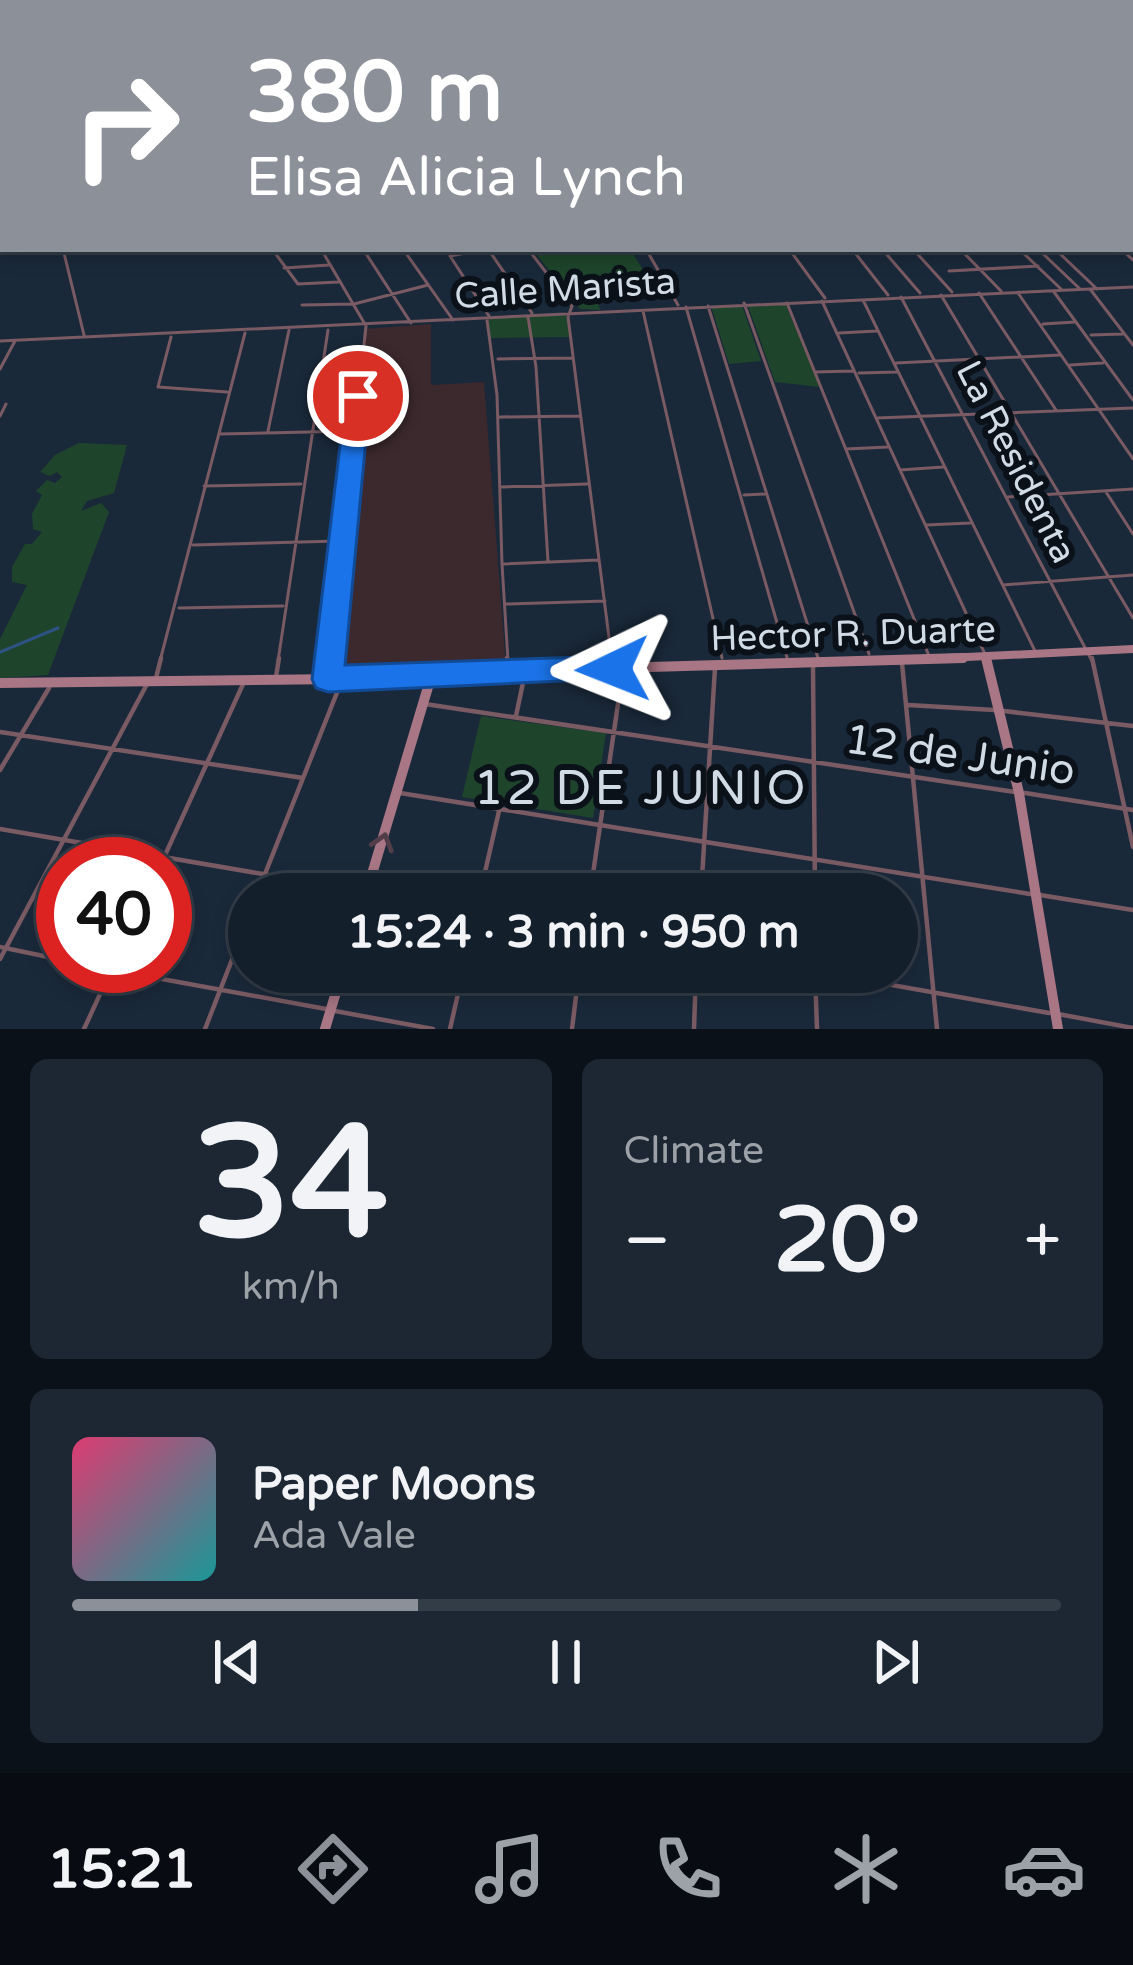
<!DOCTYPE html>
<meta charset="utf-8">
<style>
:root{--surface:#141f2c;--page:#1d2734;--text:#f1f3f6;--muted:#9da2a9;--line:#333d48;--accent:#8c9099}
body{margin:0;font-family:"Varela Round",sans-serif;background:var(--page);color:var(--text);height:100vh;display:flex;flex-direction:column;font-size:45px;white-space:nowrap}
*{box-sizing:border-box;margin:0}
p{font-size:39px;color:var(--muted)}
.icon{flex:none;width:66px;height:66px;fill:none;stroke:currentColor;stroke-width:2;stroke-linecap:round;stroke-linejoin:round}
.map{position:relative;height:1029px;overflow:hidden}
.side{display:flex;flex-direction:column;gap:30px;padding:30px;background:#0b1118;flex:1}
.side>*{flex:none}
.guide{position:absolute;left:0px;top:0px;width:1134px;height:252px;box-shadow:0 6px 18px #0003,0 0 0 3px var(--line);background:#8c9099;color:#fff;overflow:hidden}
.speed{position:absolute;left:36px;top:837px;display:flex;gap:24px;font-size:60px;font-weight:700;text-align:center}
.speed>*{display:grid;place-content:center;width:156px;height:156px;border-radius:50%;background:var(--surface);box-shadow:0 6px 18px #0003,0 0 0 3px var(--line);line-height:1}
.speed .limit{border:18px solid #d22;background:#fff;color:#111}
.pin{position:absolute;display:grid;place-items:center;width:102px;height:102px;color:#fff;margin:-51px;border:6px solid #fff;border-radius:50%;box-shadow:0 3px 12px #0007}
.me{position:absolute;width:132px;margin:-66px;rotate:268deg;stroke-linejoin:round;filter:drop-shadow(0 0 9px #0008)}
.turn{display:flex;align-items:center;gap:42px;height:252px;padding:0 48px;font-size:54px}
.turn .icon{width:156px;height:156px;stroke-width:2.5}
.turn b{display:block;font-size:84px;line-height:102px}
.big{font-size:90px;font-weight:700;line-height:1.1}
.side .widget{flex:1;display:flex;flex-direction:column;justify-content:center;gap:18px;min-width:0;padding:0 42px;border-radius:18px;background:var(--page)}
.side .dial{align-items:center;gap:0}
.dial b{font-size:156px;line-height:1}
.song{display:flex;align-items:center;gap:36px}
.cover{width:144px;height:144px;border-radius:18px;background:linear-gradient(135deg,hsl(340 70% 55%),hsl(180 70% 35%))}
.played{height:12px;border-radius:6px;background:linear-gradient(90deg,var(--accent) 35%,var(--line) 35%)}
.keys{display:flex;justify-content:space-around;direction:ltr}
.heat{display:flex;justify-content:space-between;align-items:center;font-size:66px;direction:ltr}
.side .tiles{flex:1;display:grid;gap:30px;grid-template-columns:1fr 1fr}
.widget:last-child{grid-column:span 2}
.trip{position:absolute;left:228px;top:873px;width:690px;height:120px;border-radius:60px;background:var(--surface);box-shadow:0 6px 18px #0003,0 0 0 3px var(--line);font-weight:700;line-height:120px;text-align:center}
.dock{display:flex;height:192px;justify-content:space-around;align-items:center;background:#080c12;color:var(--muted)}
.dock .icon{width:84px;height:84px}
.dock .current{color:var(--accent)}
.dock b{font-size:54px;color:var(--text)}
.map>svg:first-child{display:block}
.industrial{fill:#3c292e}
.green{fill:#1e452b}
.lines{fill:none;stroke-linecap:round;stroke-linejoin:round}
.stream{stroke:#2f5285;stroke-width:3}
.street-far1{stroke:#7a5a63;stroke-width:3}
.street{stroke:#7a5a63;stroke-width:4.5}
.secondary-far1{stroke:#a87684;stroke-width:8}
.secondary{stroke:#a87684;stroke-width:10}
.primary{stroke:#cb8c9d;stroke-width:4.5}
.oneway{stroke:#523e49}
.route{fill:#1a73e8;stroke:#114b97;stroke-width:3}
.labels{text-anchor:middle;dominant-baseline:central;stroke-width:12;stroke-linejoin:round;paint-order:stroke}
.street-label{font-size:36px;fill:#d1dbe6;stroke:#0b1119}
.near-street-label{font-size:42px;fill:#d1dbe6;stroke:#0b1119}
.near-neighbourhood-label{font-size:48px;letter-spacing:3px;fill:#d1dbe6;stroke:#0b1119}
</style>
<div class="map">
<svg width="1133" height="1029" viewBox="0 0 1133 1029">
<rect width="100%" height="100%" fill="#1a293a"/>
<path class="industrial" d="M431,324V385L484,382L506,667L330,672L364,329Z"/>
<path class="green" d="M532,249H630L654,287L596,295L600,310L580,309Z
M785,303L820,387L775,382L748,306Z
M742,305L761,361L729,364L711,306Z
M566,315L570,337L490,338L487,318Z
M79,443L127,445L114,493L87,501L81,511L101,503L109,512L48,675L0,678V639L27,585L12,582V567L25,544H32L42,532L33,529L32,514L42,495L36,491L47,480L55,483L62,477L57,472L50,476L40,472L55,455Z
M481,716L606,733L593,818L462,797Z"/>
<g class="lines">
<path class="stream" d="M0,652L58,628"/>
<path class="street-far1" d="M912,0L918,3
M594,1L599,0
M574,3L578,0
M627,3L632,2
M748,3L763,0
M836,3L850,0
M63,249L84,335
M272,249L320,252
M321,249L366,326L330,661
M363,249L411,323
M403,249L453,320
M487,249L450,256L489,316
M488,249L532,313
M528,249L572,306L568,317L612,661
M646,249L678,305
M789,249L825,298
M852,249L888,295
M882,249L920,293
M913,249L952,292
M960,249L1001,291
M1019,249L1061,289
M1038,249L1080,289
M1055,249L1097,289
M1121,249L1133,260
M932,250L974,249
M275,253L298,284L338,282
M284,268L329,265
M949,271L1038,266
M1090,289L1133,345
M1054,292L1133,400
M979,293L1056,410
M1018,293L1133,459
M941,295L1133,618
M901,297L1092,661
M863,300L1036,653
M822,301L984,652
M744,303L869,654
M787,303L929,656
M302,305L354,304L428,285
M708,306L818,658
M686,307L788,661
M643,311L722,658
M528,317L536,367L548,562
M487,320L497,395L502,564
M1043,324L1075,322
M839,333L877,331
M1091,335L1123,334
M171,337L158,387L227,392
M0,341L1133,287
M498,359L572,358
M896,363L1060,355
M1070,365L1103,363
M0,369L15,341
M815,372L854,371
M859,373L897,372
M0,416L6,404
M500,417L580,416
M877,418L1133,408
M268,431L289,330
M219,434L353,431
M846,449L888,447
M900,470L943,467
M204,486L301,484
M501,487L587,484
M1106,492L1133,534
M744,495L765,494
M1008,497L1133,489
M926,525L970,523
M193,545L339,541
M1003,585L1133,575
M506,604L605,601
M179,608L283,606
M160,661L245,333
M278,661L328,330
M508,661L502,564L598,560"/>
<path class="street" d="M507,658L508,669
M1092,658L1133,847
M902,663L937,1029
M813,666L815,894
M328,676L330,658
M276,677L279,658
M156,678L161,658
M425,704L1015,792
M908,705L994,710
M1004,711L1133,726
M516,716L525,673
M0,732L303,778
M0,770L49,688
M400,793L1030,894
M1025,793L1133,810
M0,829L379,894
M161,864L244,682
M257,894L340,685
M480,894L499,811
M590,894L623,670
M701,894L715,668
M1040,895L1133,910
M0,947L63,960
M0,959L146,686
M91,966L326,1009
M815,972L817,1029
M819,972L1049,1013
M335,1011L433,1029
M1058,1014L1133,1028
M84,1029L113,966
M205,1029L249,916
M450,1029L463,972
M572,1029L579,972
M694,1029L696,972"/>
<path class="secondary-far1" d="M884,661L1133,649"/>
<path class="secondary" d="M986,658L1019,793L1058,1029
M0,683L429,678L439,673L963,658
M366,894L431,677
M325,1029L342,972"/>
<path class="primary" d="M928,0L934,3"/>
</g>
<defs><path id="oneway-chevron" d="M-2-3.5L2.5 0L-2 3.5" fill="none" stroke-width="1.6" stroke-linecap="round" stroke-linejoin="round" transform="scale(3)"/></defs>
<use class="oneway" href="#oneway-chevron" transform="translate(383 842) rotate(-73)"/>
<path class="route" d="M358,388L370,396L345,665L613,656L624,659L629,669L624,678L328,692L316,688L312,679L346,396Z"/>
<g class="labels">
<g class="street-label">
<text transform="translate(565 289) rotate(-4)">Calle Marista</text>
<text transform="translate(1016 462) rotate(63)">La Residenta</text>
<text transform="translate(853 634) rotate(-2)">Hector R. Duarte</text>
</g>
<g class="near-street-label">
<text transform="translate(960 755) rotate(8)">12 de Junio</text>
</g>
<g class="near-neighbourhood-label">
<text x="641" y="789">12 DE JUNIO</text>
</g>
</g>
</svg>
<div class="speed"><div class="limit">40</div></div>
<div class="pin" style="left:358px;top:396px;background:#d93025"><svg class="icon" aria-label="arrive" viewBox="0 0 24 24"><path d="M6 21V4h12l-3 4 3 4H6"/></svg></div>
<svg class="me" style="left:613px;top:669px" viewBox="-20 -20 40 40"><path d="M0-17L14 15 0 8-14 15z" fill="#1a73e8" stroke="#fff" stroke-width="4"/></svg>
<div class="trip">15:24 · 3 min · 950 m</div>
<div class="guide">
<div class="turn"><svg class="icon" aria-label="right" viewBox="0 0 24 24"><path d="M7 20v-9h11M14 6l5 5-5 5"/></svg><div><b>380 m</b>Elisa Alicia Lynch</div></div>
</div>
</div>
<section class="side">
<div class="tiles">
<div class="widget dial"><b>34</b><p>km/h</p></div>
<div class="widget"><p>Climate</p>
<div class="heat"><a>−</a><b class="big">20°</b><a>+</a></div>
</div>
<div class="widget">
<div class="song"><i class="cover"></i><div><b>Paper Moons</b><p>Ada Vale</p></div></div>
<div class="played"></div>
<div class="keys"><svg class="icon" aria-label="previous" viewBox="0 0 24 24"><path d="M18 5L8 12l10 7zM5 5v14"/></svg><svg class="icon" aria-label="pause" viewBox="0 0 24 24"><path d="M8 5v14M16 5v14"/></svg><svg class="icon" aria-label="next" viewBox="0 0 24 24"><path d="M6 5l10 7-10 7zM19 5v14"/></svg></div>
</div>
</div>
</section>
<nav class="dock">
<b>15:21</b>
<svg class="icon current" aria-label="directions" viewBox="0 0 24 24"><path d="M12 3l9 9-9 9-9-9zM9 14v-3h6M13 9l2 2-2 2"/></svg>
<svg class="icon" aria-label="music" viewBox="0 0 24 24"><path d="M9 18V5l10-2v13"/><circle cx="6" cy="18" r="3"/><circle cx="16" cy="16" r="3"/></svg>
<svg class="icon" aria-label="phone" viewBox="0 0 24 24"><path d="M5 4h4l2 5-3 2q2 4 5 5l2-3 5 2v4C11 20 4 13 5 4z"/></svg>
<svg class="icon" aria-label="climate" viewBox="0 0 24 24"><path d="M12 3v18M4 7l16 10M4 17L20 7"/></svg>
<svg class="icon" aria-label="car" viewBox="0 0 24 24"><path d="M5 17H2v-5l4-1 3-4h7l3 4 3 1v5h-3M9 17h6M6 11h13"/><circle cx="7" cy="17" r="2"/><circle cx="17" cy="17" r="2"/></svg>
</nav>
